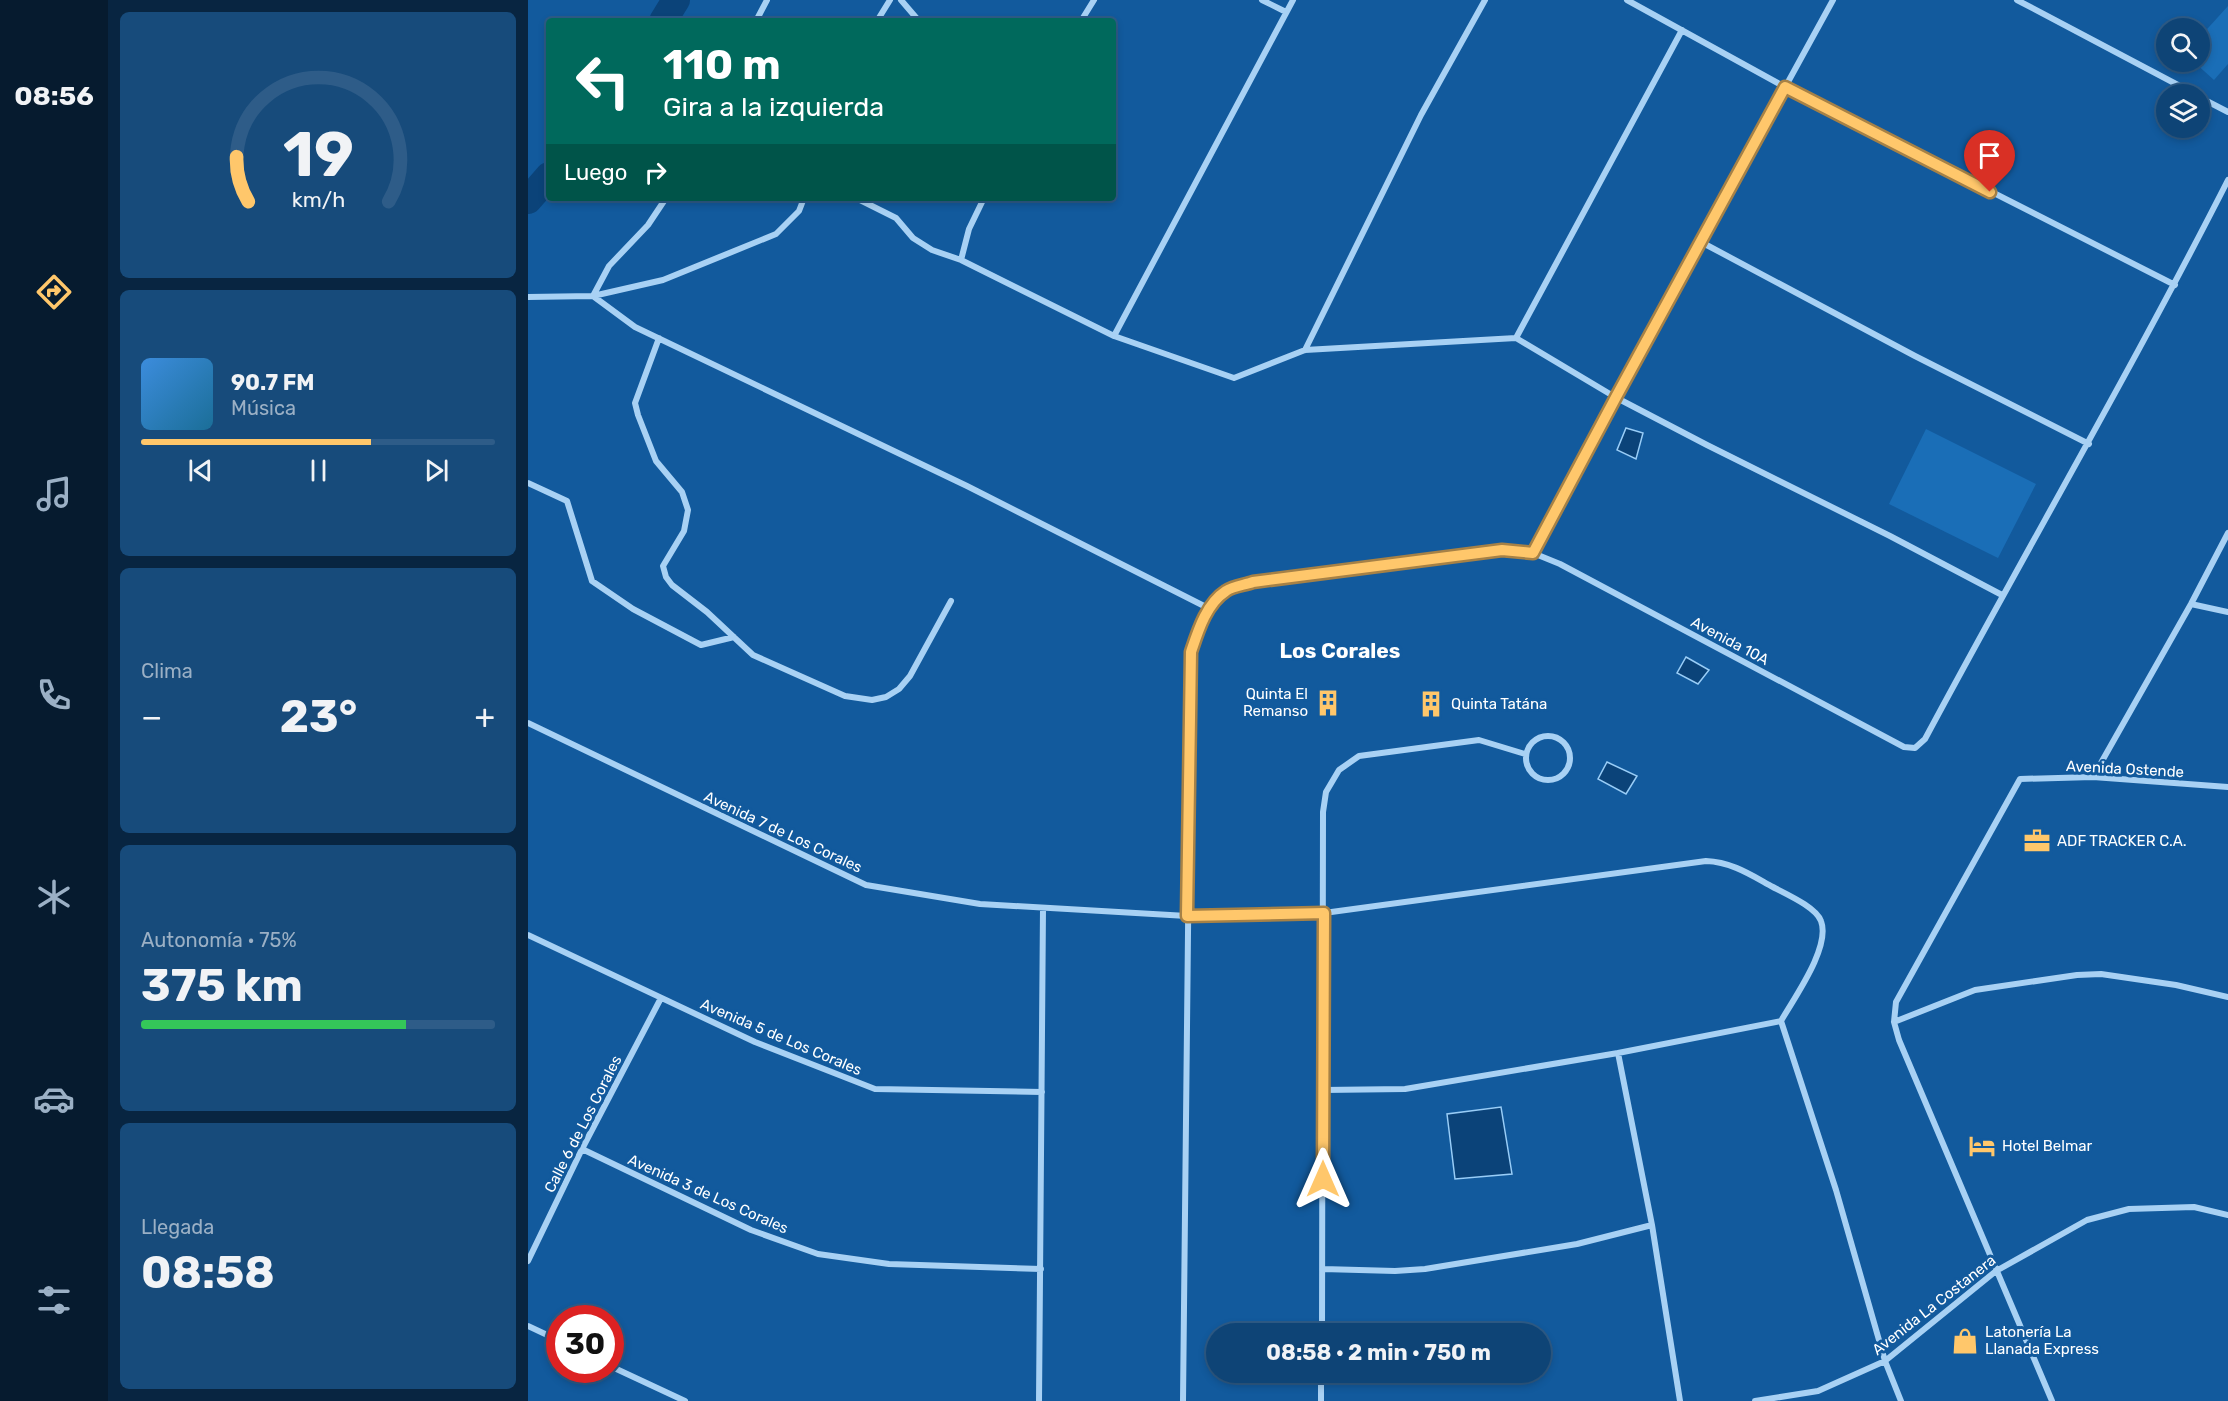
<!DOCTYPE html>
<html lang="es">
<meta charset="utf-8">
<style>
:root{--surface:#0e4476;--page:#174b7b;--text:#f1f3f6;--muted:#9bb0c5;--line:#2e5c88;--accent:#ffc76b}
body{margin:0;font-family:Rubik,sans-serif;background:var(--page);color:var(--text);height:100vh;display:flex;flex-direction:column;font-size:22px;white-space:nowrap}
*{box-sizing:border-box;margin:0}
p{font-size:20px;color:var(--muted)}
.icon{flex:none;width:33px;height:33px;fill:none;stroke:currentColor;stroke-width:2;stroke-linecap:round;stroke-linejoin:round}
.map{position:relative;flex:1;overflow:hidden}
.side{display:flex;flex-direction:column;gap:12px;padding:12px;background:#082541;width:420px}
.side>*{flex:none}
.hud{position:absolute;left:18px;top:18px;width:570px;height:183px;border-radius:6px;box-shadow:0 3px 9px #0003,0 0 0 2px var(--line);background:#00695c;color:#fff;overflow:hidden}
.fabs{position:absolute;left:1628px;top:18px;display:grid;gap:12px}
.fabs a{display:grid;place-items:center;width:54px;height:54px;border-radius:50%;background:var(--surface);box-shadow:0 3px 9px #0003,0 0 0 2px var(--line);font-size:30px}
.speed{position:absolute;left:18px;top:1305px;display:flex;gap:12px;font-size:30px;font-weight:700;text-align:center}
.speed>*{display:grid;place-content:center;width:78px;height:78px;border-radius:50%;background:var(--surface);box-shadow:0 3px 9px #0003,0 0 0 2px var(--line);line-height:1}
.speed .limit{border:9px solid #d22;background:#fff;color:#111}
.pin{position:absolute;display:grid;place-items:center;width:51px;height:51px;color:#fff;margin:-62px -26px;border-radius:50% 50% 50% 0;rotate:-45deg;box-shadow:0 0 6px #0007}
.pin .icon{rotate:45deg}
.me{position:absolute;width:66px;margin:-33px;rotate:0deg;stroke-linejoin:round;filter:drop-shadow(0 0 4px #0008)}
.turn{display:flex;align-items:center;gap:21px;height:126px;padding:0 18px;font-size:27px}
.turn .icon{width:78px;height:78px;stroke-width:2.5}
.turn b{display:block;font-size:42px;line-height:51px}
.then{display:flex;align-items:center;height:57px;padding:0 18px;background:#0003;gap:12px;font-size:22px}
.big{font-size:45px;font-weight:700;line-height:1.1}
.side .widget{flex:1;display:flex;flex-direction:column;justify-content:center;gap:9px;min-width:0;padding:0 21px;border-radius:9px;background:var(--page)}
.side .dial{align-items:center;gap:0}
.dial svg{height:156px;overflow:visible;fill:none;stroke:var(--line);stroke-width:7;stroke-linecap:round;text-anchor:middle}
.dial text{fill:var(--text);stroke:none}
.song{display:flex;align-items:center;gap:18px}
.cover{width:72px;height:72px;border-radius:9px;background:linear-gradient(135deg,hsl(210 70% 55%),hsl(200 70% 35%))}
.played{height:6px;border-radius:3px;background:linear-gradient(90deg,var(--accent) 65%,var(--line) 65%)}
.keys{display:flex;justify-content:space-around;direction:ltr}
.heat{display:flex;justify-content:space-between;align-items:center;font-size:33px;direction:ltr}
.charge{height:9px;border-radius:4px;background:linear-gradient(90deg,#34c759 75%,var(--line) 0)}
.trip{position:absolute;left:678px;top:1323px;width:345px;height:60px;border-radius:30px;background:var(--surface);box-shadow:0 3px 9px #0003,0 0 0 2px var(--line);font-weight:700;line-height:60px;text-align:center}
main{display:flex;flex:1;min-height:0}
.tab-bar{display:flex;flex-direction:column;width:108px;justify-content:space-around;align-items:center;background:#061b2f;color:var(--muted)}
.tab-bar .icon{width:42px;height:42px}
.tab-bar .current{color:var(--accent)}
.tab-bar b{font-size:27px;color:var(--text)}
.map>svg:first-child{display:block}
.green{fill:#1a6eb7}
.water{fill:#0b4379;stroke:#99cdf7;stroke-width:1.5}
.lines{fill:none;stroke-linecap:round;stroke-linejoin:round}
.river{stroke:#0b4379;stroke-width:28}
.minor{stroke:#a8d1f4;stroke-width:6}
.route-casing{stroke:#a68146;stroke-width:15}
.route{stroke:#ffc76b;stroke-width:10}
.labels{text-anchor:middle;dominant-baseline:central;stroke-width:6;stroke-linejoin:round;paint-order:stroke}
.street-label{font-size:15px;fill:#fff;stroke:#125a9d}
.poi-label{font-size:15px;fill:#fff;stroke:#125a9d;text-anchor:start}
.district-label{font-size:21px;font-weight:bold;fill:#fff;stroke:#125a9d}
</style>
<main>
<nav class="tab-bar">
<b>08:56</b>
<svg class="icon current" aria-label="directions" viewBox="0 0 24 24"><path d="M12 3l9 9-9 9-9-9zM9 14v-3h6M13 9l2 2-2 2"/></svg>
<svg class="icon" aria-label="music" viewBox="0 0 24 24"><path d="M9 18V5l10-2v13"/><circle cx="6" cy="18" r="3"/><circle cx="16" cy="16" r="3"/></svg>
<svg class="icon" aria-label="phone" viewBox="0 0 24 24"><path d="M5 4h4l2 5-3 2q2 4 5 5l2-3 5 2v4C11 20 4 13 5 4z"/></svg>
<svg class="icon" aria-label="climate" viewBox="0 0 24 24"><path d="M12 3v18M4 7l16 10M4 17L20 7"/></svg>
<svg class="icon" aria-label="car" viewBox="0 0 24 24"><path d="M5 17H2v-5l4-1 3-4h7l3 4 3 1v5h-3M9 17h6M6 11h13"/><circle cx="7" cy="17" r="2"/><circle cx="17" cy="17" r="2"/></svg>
<svg class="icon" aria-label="filters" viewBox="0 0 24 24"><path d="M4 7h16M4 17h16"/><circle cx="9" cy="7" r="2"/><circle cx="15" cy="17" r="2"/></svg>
</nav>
<section class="side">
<div class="widget dial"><svg viewBox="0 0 100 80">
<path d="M14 69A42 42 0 1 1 86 69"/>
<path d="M14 69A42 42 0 0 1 8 46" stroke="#ffc76b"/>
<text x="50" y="56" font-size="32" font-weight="700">19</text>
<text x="50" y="72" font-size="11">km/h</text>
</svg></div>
<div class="widget">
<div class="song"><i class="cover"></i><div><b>90.7 FM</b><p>Música</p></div></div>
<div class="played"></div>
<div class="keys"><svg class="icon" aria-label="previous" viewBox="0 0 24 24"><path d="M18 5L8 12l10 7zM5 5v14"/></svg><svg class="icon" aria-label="pause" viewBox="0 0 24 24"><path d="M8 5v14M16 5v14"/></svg><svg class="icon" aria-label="next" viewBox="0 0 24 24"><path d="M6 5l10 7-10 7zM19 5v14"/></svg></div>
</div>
<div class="widget"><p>Clima</p>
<div class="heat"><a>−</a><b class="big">23°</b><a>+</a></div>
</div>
<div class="widget"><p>Autonomía · 75%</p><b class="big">375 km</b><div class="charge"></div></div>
<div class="widget"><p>Llegada</p><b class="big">08:58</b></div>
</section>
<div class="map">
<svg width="1700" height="1401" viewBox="0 0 1700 1401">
<rect width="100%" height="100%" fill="#125a9d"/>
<path class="green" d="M1700,6V64L1686,80L1666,62H1671V38Z
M1398,429L1508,484L1470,558L1361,504Z"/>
<path class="water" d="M1098,428L1115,433L1108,459L1089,450Z
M1158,657L1181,670L1170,684L1149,673Z
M1079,762L1109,776L1098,794L1070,779Z
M973,1107L984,1174L927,1179L919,1114Z"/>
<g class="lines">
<path class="river" d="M135,21L148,0
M0,200L21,176"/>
<path class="minor" d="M373,0L391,21
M734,0L758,12
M1099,0L1257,87L1647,285
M1489,0L1667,94
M228,21L239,0
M349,21L362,0
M553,21L566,0
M1671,97L1700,112
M138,198L120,225L81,266L65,296L107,327L439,486L682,609
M328,198L368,218L385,238L404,250L433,260
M456,198L441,229L433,260L586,336L706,378L777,350L988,338L1087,397L1179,445L1362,536L1474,595
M1173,242L1387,356L1561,444
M0,297L65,296L135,280L248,234L271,211L276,198
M586,336L765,0
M131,338L107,403L110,415L128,461L154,492L160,510L156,531L135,566L138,577L144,585L179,612L225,655L317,696L344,700L358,697L371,689L382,676L423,601
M988,338L1154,30
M777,350L893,115L957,0
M0,483L39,501L64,581L105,609L173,645L206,637
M1005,553L1087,397L1305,0
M1663,604L1700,612
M0,723L338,885L452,904L659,916L796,913L1178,861C1204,862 1223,875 1245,887C1258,894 1288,907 1293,921C1303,947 1266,998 1253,1021L1308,1190L1357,1361L1373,1401
M998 758a22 22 0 1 1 44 0a22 22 0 1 1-44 0Z
M1565,777L1663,604L1700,533
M0,935L227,1042L347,1089L514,1092
M1366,1022L1447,990L1549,975L1573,974L1648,985L1700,997
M1090,1053L1124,1225L1152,1401
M795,1090L877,1089L1090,1053L1253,1021
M54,1149L223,1230L290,1254L361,1264L513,1269
M0,1261L54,1149L133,998
M795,1269L867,1271L897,1269L1049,1244L1124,1225
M0,1326L32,1341
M794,1334L795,812L798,792L811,770L831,756L951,740L997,754
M82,1366L157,1401
M511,1401L515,908
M655,1401L663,652C670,631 678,605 698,591C705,586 717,585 725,582L974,550L1005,553L1032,564L1376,747L1387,748L1397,739C1497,552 1604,369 1700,180
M793,1401V1372
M1227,1401L1290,1391L1357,1361L1468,1271L1559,1220L1601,1209L1666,1207L1700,1215
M1524,1401L1371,1040L1366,1022L1368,1002L1492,779L1565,777L1700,787"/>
</g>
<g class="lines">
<g class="route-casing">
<path id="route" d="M795,1179L796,913L659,916L663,652C670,631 678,604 698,591C705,586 717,585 725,582L974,550L1005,553L1088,397L1257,87L1462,192"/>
</g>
<use href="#route" class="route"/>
</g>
<defs>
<g id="building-bare" transform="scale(2.07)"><path d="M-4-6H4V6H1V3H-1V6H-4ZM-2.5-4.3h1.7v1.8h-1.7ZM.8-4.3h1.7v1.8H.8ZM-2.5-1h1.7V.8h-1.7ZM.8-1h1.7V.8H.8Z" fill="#ffc76b" stroke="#125a9d" stroke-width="2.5" paint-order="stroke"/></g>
<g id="office-bare" transform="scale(2.07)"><path d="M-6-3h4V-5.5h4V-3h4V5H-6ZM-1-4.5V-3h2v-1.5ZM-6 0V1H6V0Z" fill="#ffc76b" stroke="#125a9d" stroke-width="2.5" paint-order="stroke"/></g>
<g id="hotel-bare" transform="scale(2.07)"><path d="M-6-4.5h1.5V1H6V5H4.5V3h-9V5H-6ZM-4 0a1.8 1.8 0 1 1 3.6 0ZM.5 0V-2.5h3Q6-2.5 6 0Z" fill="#ffc76b" stroke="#125a9d" stroke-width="2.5" paint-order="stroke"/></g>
<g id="shop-bare" transform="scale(2.07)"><path d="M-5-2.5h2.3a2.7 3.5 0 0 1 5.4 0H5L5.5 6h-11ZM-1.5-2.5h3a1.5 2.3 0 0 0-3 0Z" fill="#ffc76b" stroke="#125a9d" stroke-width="2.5" paint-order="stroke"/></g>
</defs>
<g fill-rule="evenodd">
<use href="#building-bare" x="800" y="703"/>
<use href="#building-bare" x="903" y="704"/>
<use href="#office-bare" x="1509" y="841"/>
<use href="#hotel-bare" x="1454" y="1146"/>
<use href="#shop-bare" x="1437" y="1341"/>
</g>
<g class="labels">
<g class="street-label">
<text transform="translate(1202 641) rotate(28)">Avenida 10A</text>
<text transform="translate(1597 769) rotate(3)">Avenida Ostende</text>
<text transform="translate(255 832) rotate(25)">Avenida 7 de Los Corales</text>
<text transform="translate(253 1037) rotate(23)">Avenida 5 de Los Corales</text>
<text transform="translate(55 1124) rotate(-63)">Calle 6 de Los Corales</text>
<text transform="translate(180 1194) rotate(24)">Avenida 3 de Los Corales</text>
<text transform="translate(1406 1305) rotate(-38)">Avenida La Costanera</text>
</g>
<g class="poi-label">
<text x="780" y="694" text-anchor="end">Quinta El<tspan x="780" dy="17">Remanso</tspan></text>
<text x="923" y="704">Quinta Tatána</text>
<text x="1529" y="841">ADF TRACKER C.A.</text>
<text x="1474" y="1146">Hotel Belmar</text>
<text x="1457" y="1332">Latonería La<tspan x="1457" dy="17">Llanada Express</tspan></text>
</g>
<g class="district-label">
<text x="812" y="650">Los Corales</text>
</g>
</g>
</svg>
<div class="fabs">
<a><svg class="icon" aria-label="search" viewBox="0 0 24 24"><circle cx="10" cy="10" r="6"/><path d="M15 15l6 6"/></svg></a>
<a><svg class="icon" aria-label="layers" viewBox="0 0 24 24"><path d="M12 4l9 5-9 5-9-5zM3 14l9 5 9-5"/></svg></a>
</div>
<div class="speed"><div class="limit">30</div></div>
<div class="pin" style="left:1462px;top:192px;background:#d93025"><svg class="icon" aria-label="arrive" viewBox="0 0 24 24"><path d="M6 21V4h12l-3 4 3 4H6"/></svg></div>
<svg class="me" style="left:795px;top:1179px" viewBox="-20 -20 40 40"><path d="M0-17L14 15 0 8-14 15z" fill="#ffc76b" stroke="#fff" stroke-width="4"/></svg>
<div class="trip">08:58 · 2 min · 750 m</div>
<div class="hud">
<div class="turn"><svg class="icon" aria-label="left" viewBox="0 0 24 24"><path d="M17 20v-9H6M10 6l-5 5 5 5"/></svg><div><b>110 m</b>Gira a la izquierda</div></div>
<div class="then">Luego<svg class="icon" aria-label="right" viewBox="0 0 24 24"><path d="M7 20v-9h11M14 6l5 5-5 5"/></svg></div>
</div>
</div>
</main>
